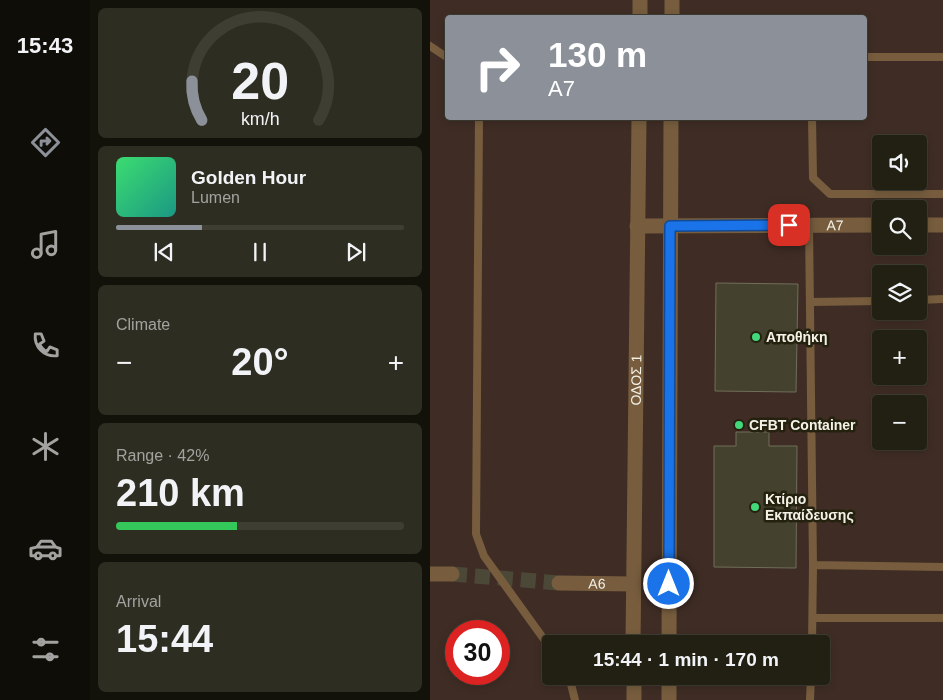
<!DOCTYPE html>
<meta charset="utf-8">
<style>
:root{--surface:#222013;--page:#2e2d21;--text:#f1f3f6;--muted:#a2a3a0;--line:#3f3e33;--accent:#8c9099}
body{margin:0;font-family:Helvetica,sans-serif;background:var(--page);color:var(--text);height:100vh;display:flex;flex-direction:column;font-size:19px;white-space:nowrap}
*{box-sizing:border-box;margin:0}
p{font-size:16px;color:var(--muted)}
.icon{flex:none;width:28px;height:28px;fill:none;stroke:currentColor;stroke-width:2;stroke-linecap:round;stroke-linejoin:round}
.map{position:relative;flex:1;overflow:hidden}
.panel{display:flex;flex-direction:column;gap:8px;padding:8px;background:#13120a;width:340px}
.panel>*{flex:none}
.guide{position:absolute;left:15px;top:15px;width:422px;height:105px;border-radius:5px;box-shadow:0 2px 8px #0003,0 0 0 1px var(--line);background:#8c9099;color:#fff;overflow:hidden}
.buttons{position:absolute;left:442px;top:135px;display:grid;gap:10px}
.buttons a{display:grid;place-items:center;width:55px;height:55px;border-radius:5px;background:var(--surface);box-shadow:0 2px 8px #0003,0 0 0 1px var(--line);font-size:25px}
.speed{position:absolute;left:15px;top:620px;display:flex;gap:10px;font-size:25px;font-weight:700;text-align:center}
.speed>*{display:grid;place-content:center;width:65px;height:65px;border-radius:50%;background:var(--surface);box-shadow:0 2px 8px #0003,0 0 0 1px var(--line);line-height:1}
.speed .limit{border:8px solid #d22;background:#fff;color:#111}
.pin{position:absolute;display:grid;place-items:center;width:42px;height:42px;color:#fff;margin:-21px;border-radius:10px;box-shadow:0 2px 8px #0006}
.me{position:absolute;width:55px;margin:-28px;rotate:0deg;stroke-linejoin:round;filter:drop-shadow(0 0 4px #0008)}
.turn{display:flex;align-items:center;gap:18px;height:105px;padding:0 20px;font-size:22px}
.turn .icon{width:65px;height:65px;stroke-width:2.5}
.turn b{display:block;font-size:35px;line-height:42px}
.big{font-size:38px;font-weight:700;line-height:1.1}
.panel .tile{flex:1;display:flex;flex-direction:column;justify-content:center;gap:8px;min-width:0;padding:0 18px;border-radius:8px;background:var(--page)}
.panel .dial{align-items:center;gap:0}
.dial svg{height:130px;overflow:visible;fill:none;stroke:var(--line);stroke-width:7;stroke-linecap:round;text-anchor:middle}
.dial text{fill:var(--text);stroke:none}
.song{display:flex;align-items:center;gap:15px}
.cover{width:60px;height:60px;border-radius:8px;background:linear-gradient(135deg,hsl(140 70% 55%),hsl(170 70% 35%))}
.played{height:5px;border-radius:2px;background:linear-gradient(90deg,var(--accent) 30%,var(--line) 30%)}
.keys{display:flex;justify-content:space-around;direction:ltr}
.heat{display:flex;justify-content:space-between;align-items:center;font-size:28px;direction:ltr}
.charge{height:8px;border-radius:4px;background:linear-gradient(90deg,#34c759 42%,var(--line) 0)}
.trip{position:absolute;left:112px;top:635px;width:288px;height:50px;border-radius:5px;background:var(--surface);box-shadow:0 2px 8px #0003,0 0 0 1px var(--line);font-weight:700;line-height:50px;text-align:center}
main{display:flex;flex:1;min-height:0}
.tabs{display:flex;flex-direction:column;width:90px;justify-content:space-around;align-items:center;background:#0e0d08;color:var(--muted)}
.tabs .icon{width:35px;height:35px}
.tabs .selected{color:var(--accent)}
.tabs b{font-size:22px;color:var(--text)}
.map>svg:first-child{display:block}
.industrial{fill:#3f2d25;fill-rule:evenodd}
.building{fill:#44412f;stroke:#716e5a}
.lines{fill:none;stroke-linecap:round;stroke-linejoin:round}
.street-tunnel{stroke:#4c4838;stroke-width:15;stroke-dasharray:15 8;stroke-linecap:butt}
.lane{stroke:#775d3e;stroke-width:8}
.street{stroke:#775d3e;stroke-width:15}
.route-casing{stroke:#114b97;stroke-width:12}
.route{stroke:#1a73e8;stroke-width:9}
.poi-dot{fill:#43d77b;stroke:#24210f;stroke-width:2}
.labels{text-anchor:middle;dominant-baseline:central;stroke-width:5;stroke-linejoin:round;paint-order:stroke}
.street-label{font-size:14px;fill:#f4f2e7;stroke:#24210f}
.poi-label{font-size:14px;font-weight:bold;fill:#f4f2e7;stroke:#24210f;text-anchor:start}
</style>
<main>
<nav class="tabs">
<b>15:43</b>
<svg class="icon selected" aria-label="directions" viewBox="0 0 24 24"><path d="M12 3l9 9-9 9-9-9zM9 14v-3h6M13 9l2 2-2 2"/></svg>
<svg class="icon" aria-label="music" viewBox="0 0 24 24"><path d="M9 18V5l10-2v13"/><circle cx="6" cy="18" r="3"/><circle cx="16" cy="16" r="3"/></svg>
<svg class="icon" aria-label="phone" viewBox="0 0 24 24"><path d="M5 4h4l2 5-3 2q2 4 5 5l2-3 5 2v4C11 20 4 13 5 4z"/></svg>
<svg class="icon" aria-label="climate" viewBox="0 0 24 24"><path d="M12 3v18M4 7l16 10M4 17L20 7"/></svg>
<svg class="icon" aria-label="car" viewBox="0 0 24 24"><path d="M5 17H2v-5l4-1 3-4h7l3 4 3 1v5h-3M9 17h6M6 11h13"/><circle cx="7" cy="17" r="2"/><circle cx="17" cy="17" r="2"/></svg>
<svg class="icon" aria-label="filters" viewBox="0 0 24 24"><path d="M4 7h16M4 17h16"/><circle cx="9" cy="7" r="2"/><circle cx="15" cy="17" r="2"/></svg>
</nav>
<section class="panel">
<div class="tile dial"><svg viewBox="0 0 100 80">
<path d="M14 69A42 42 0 1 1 86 69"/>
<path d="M14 69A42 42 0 0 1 8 45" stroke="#8c9099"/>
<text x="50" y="56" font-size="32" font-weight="700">20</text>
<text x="50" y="72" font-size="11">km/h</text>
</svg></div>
<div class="tile">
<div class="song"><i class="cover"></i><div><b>Golden Hour</b><p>Lumen</p></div></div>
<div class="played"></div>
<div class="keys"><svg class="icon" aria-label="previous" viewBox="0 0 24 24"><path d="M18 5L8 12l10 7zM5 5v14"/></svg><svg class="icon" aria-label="pause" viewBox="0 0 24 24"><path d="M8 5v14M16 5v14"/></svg><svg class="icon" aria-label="next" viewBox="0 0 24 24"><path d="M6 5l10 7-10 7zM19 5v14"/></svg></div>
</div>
<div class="tile"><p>Climate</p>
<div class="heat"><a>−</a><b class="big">20°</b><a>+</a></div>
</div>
<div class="tile"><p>Range · 42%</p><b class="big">210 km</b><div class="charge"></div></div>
<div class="tile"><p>Arrival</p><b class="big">15:44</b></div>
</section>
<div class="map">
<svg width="513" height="700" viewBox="0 0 513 700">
<rect width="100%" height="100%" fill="#2e2a19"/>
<path class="industrial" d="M0,0H513V700H0ZM18,18H435V118H18ZM451,144H489V181H451ZM451,209H489V246H451ZM451,274H489V311H451ZM451,339H489V376H451ZM451,404H489V441H451ZM26,631H69V674H26ZM121,644H391V676H121Z"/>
<path class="building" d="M286,283L368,284L366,392L285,391Z
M306,432H339V446H367L366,568L284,567V446H306Z"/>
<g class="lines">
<path class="street-tunnel" d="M22,574L129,583"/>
<path class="lane" d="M0,46L18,58
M435,57H513
M49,118L46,534L54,556L121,649
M382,118L383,178L400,194H513
M379,225L383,565L382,644
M489,300L513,299
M380,302L451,301
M383,565L513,567
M383,618H513
M139,676L145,700
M380,700L381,676"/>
<g class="street">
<path d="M210,18V0"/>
<path d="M242,18V0"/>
<path d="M489,225H513"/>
<path id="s1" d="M207,226L451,225"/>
<path d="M0,574H22"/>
<path id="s2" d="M129,583L203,584"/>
<path id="s3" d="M203,644L209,118"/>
<path d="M239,644L241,118"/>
<path d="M204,676V700"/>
<path d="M239,700V676"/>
</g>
</g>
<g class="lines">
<g class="route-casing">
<path id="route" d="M239,584L240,226L359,225"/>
</g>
<use href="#route" class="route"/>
</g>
<g class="poi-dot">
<circle cx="326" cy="337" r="5"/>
<circle cx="309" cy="425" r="5"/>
<circle cx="325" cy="507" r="5"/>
</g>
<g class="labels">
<g class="street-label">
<text stroke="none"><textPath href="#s1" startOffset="198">Α7</textPath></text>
<text stroke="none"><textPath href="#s3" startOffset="264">ΟΔΟΣ 1</textPath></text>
<text stroke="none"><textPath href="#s2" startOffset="38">Α6</textPath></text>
</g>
<g class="poi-label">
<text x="336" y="337">Αποθήκη</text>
<text x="319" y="425">CFBT Container</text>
<text x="335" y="499">Κτίριο<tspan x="335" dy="16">Εκπαίδευσης</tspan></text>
</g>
</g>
</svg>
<div class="buttons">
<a><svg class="icon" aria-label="sound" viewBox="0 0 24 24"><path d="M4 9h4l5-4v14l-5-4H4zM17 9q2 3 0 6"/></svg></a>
<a><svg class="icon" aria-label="search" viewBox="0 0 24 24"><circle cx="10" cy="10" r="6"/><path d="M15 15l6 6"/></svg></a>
<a><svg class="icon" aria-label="layers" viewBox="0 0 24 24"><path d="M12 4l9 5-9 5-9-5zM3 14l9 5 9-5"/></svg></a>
<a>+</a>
<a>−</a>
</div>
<div class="speed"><div class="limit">30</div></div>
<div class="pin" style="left:359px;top:225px;background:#d93025"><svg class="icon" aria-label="arrive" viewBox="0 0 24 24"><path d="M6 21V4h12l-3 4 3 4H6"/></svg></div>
<svg class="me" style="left:239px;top:584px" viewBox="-20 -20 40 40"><circle r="17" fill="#1a73e8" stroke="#fff" stroke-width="3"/><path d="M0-11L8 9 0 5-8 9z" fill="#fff"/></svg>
<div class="trip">15:44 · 1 min · 170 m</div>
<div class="guide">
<div class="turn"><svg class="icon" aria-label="right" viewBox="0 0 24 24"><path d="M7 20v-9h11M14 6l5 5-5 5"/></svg><div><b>130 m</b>Α7</div></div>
</div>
</div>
</main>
